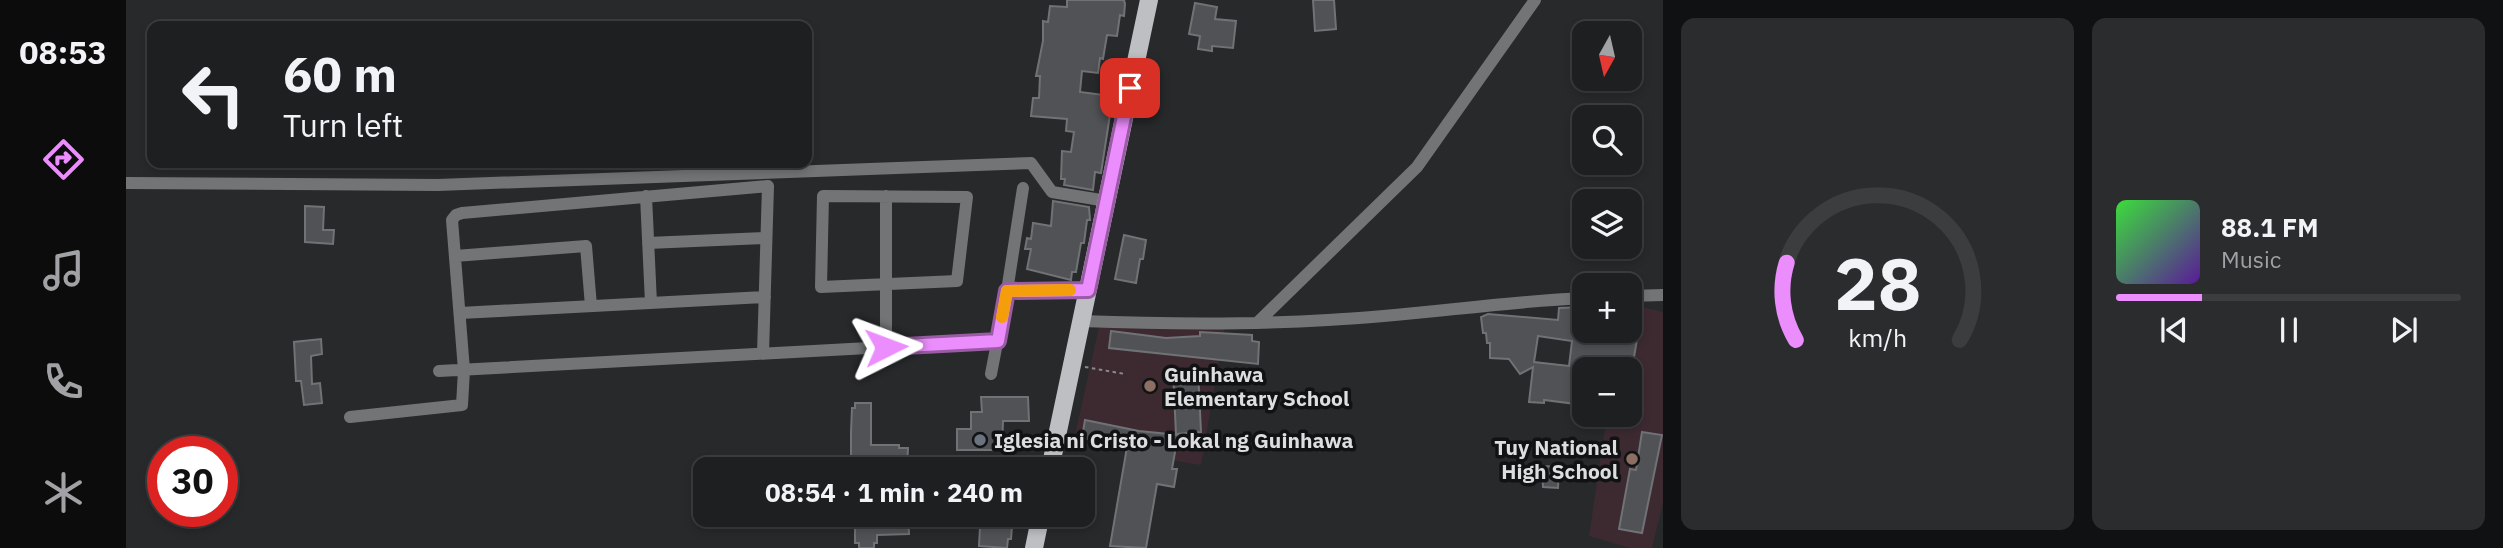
<!DOCTYPE html>
<meta charset="utf-8">
<style>
:root{--surface:#1d1f20;--page:#2a2c2d;--text:#f1f3f6;--muted:#a0a2a5;--line:#3b3d3e;--accent:#eb8dfc}
body{margin:0;font-family:"IBM Plex Sans",sans-serif;background:var(--page);color:var(--text);height:100vh;display:flex;flex-direction:column;font-size:26px;white-space:nowrap}
*{box-sizing:border-box;margin:0}
p{font-size:23px;color:var(--muted)}
.icon{flex:none;width:38px;height:38px;fill:none;stroke:currentColor;stroke-width:2;stroke-linecap:round;stroke-linejoin:round}
.map{position:relative;flex:1;overflow:hidden}
.drawer{display:flex;flex-direction:column;gap:18px;padding:18px;background:#101112;width:840px}
.drawer>*{flex:none}
.top-card{position:absolute;left:21px;top:21px;width:665px;height:147px;border-radius:14px;box-shadow:0 4px 10px #0003,0 0 0 2px var(--line);background:#1d1f20;color:var(--text);overflow:hidden}
.needle{width:46px;rotate:188deg}
.fabs{position:absolute;left:1446px;top:21px;display:grid;gap:14px}
.fabs a{display:grid;place-items:center;width:70px;height:70px;border-radius:14px;background:var(--surface);box-shadow:0 4px 10px #0003,0 0 0 2px var(--line);font-size:35px}
.speed{position:absolute;left:21px;top:436px;display:flex;gap:14px;font-size:35px;font-weight:700;text-align:center}
.speed>*{display:grid;place-content:center;width:91px;height:91px;border-radius:50%;background:var(--surface);box-shadow:0 4px 10px #0003,0 0 0 2px var(--line);line-height:1}
.speed .limit{border:10px solid #d22;background:#fff;color:#111}
.pin{position:absolute;display:grid;place-items:center;width:60px;height:60px;color:#fff;margin:-30px;border-radius:14px;box-shadow:0 4px 10px #0006}
.me{position:absolute;width:77px;margin:-38px;rotate:87deg;stroke-linejoin:round;filter:drop-shadow(0 0 5px #0008)}
.turn{display:flex;align-items:center;gap:24px;height:147px;padding:0 21px;font-size:32px}
.turn .icon{width:91px;height:91px;stroke-width:2.5}
.turn b{display:block;font-size:49px;line-height:60px}
.drawer .card{flex:1;display:flex;flex-direction:column;justify-content:center;gap:10px;min-width:0;padding:0 24px;border-radius:14px;background:var(--page)}
.drawer .dial{align-items:center;gap:0}
.dial svg{height:182px;overflow:visible;fill:none;stroke:var(--line);stroke-width:7;stroke-linecap:round;text-anchor:middle}
.dial text{fill:var(--text);stroke:none}
.song{display:flex;align-items:center;gap:21px}
.cover{width:84px;height:84px;border-radius:10px;background:linear-gradient(135deg,hsl(120 70% 55%),hsl(270 70% 35%))}
.played{height:7px;border-radius:4px;background:linear-gradient(90deg,var(--accent) 25%,var(--line) 25%)}
.keys{display:flex;justify-content:space-around;direction:ltr}
.drawer .tiles{flex:1;display:grid;gap:18px;grid-template-columns:repeat(2,1fr)}
.trip{position:absolute;left:567px;top:457px;width:402px;height:70px;border-radius:14px;background:var(--surface);box-shadow:0 4px 10px #0003,0 0 0 2px var(--line);font-weight:800;line-height:70px;text-align:center}
main{display:flex;flex:1;min-height:0}
.menu{display:flex;flex-direction:column;width:126px;justify-content:space-around;align-items:center;background:#0c0c0d;color:var(--muted)}
.menu .icon{width:49px;height:49px}
.menu .selected{color:var(--accent)}
.menu b{font-size:32px;color:var(--text)}
.map>svg:first-child{display:block}
.education{fill:#3d2a31}
.building{fill:#505255;stroke:#707275;stroke-width:2;fill-rule:evenodd}
.lines{fill:none;stroke-linecap:round;stroke-linejoin:round}
.path{stroke:#898b8d;stroke-width:2;stroke-dasharray:3.5 3.5;stroke-linecap:butt}
.minor{stroke:#737475;stroke-width:12}
.primary{stroke:#bdbfc2;stroke-width:18}
.route-casing{stroke:#995ca4;stroke-width:18}
.route{stroke:#eb8dfc;stroke-width:12}
.slow{stroke:#f59e0b;stroke-width:12}
.education-dot{fill:#8d6e63;stroke:#111213;stroke-width:2.5}
.worship-dot{fill:#6b7280;stroke:#111213;stroke-width:2.5}
.labels{text-anchor:middle;dominant-baseline:central;stroke-width:7;stroke-linejoin:round;paint-order:stroke}
.poi-label{font-size:21px;font-weight:bold;fill:#dcdedf;stroke:#111213;text-anchor:start}
</style>
<main>
<nav class="menu">
<b>08:53</b>
<svg class="icon selected" aria-label="directions" viewBox="0 0 24 24"><path d="M12 3l9 9-9 9-9-9zM9 14v-3h6M13 9l2 2-2 2"/></svg>
<svg class="icon" aria-label="music" viewBox="0 0 24 24"><path d="M9 18V5l10-2v13"/><circle cx="6" cy="18" r="3"/><circle cx="16" cy="16" r="3"/></svg>
<svg class="icon" aria-label="phone" viewBox="0 0 24 24"><path d="M5 4h4l2 5-3 2q2 4 5 5l2-3 5 2v4C11 20 4 13 5 4z"/></svg>
<svg class="icon" aria-label="climate" viewBox="0 0 24 24"><path d="M12 3v18M4 7l16 10M4 17L20 7"/></svg>
</nav>
<div class="map">
<svg width="1537" height="548" viewBox="0 0 1537 548">
<rect width="100%" height="100%" fill="#27292b"/>
<path class="education" d="M1503,304L1537,312V503L1526,548H1504L1463,536L1481,415H1503V369H1487L1493,331H1503Z
M1099,326L1075,465L947,444L973,327Z"/>
<path class="building" d="M941,0H998L999,4L998,16L994,15L991,36L981,35L977,59L974,58L972,73L956,71L954,92L978,95L977,107L985,108L975,173L969,172L967,190L938,185L939,179H935L936,151L945,152L948,132L940,131L941,119L905,116L907,98H913L914,76H910L917,41V21L922,22L924,6L941,7Z
M1187,0H1208L1210,29L1189,31Z
M1069,3L1091,7L1089,19L1110,21L1107,48L1086,46V51L1072,49L1074,36L1063,34Z
M927,201L963,207L964,220H961L958,243H955L950,272H946L945,280L901,269L905,249H899L901,238L905,239L907,223L925,226Z
M179,206L198,207L197,230H208L207,244L179,242Z
M998,235L1020,240L1017,259H1014L1010,283L989,279Z
M1457,307L1454,331H1503V308L1516,310L1506,369H1458V405L1418,400V403L1403,402L1407,367L1394,374L1383,359L1364,358V343H1361L1360,333H1357L1355,317L1362,314L1432,320L1433,308ZM1412,336L1446,341L1443,366L1408,362Z
M985,331L1040,338L1074,336V332L1126,335V341L1133,342L1132,364L983,348Z
M195,339L196,354L185,356L186,384L194,383L196,403L178,405L175,381H170L168,342Z
M1072,370L1075,432L1050,434L1047,371Z
M855,397H902L903,421H877L876,450H831V429H845V412H856Z
M729,403H745V445H773V448H782L781,467L727,469V463H725V432L726,408H729Z
M959,420L1013,431L1052,435L1046,469H1051L1048,487L1031,484L1020,548L984,546L1001,447L956,438Z
M1516,432L1536,435L1516,533L1493,529L1504,469L1510,470Z
M1416,466L1433,467L1432,488L1417,487Z
M767,515H782L783,534L751,535V543H748V548H733V543H729V517H767Z
M876,516L899,517L898,527L886,526L885,539H882L881,548L853,546L854,527L869,528V519H875Z"/>
<g class="lines">
<path class="path" d="M959,367L999,374"/>
<path class="minor" d="M0,183L312,185L905,163L926,192L981,201
M520,196L525,303
M697,196L841,197L831,281L695,287Z
M522,243L640,238
M329,256L460,246L465,306
M881,291L897,188
M1503,296L1537,295
M334,313L639,297
M955,321C1037,324 1120,325 1202,320C1287,316 1372,302 1458,298
M1132,322L1291,167L1409,0
M760,347V196
M313,371L872,341
M865,374L881,291L962,290
M224,417L336,405L338,370L326,220L330,215L336,213L642,186L637,354"/>
<path class="primary" d="M924,469L1023,0
M908,548L915,514"/>
</g>
<g class="lines">
<g class="route-casing">
<path id="route" d="M760,347L872,341L881,291L962,290L1004,88"/>
</g>
<use href="#route" class="route"/>
<path class="slow" d="M876,317L881,291L944,290"/>
</g>
<g class="education-dot">
<circle cx="1024" cy="386" r="7"/>
<circle cx="1506" cy="459" r="7"/>
</g>
<circle class="worship-dot" cx="854" cy="440" r="7"/>
<g class="labels">
<g class="poi-label">
<text x="1038" y="374">Guinhawa<tspan x="1038" dy="24">Elementary School</tspan></text>
<text x="868" y="440">Iglesia ni Cristo - Lokal ng Guinhawa</text>
<text x="1492" y="447" text-anchor="end">Tuy National<tspan x="1492" dy="24">High School</tspan></text>
</g>
</g>
</svg>
<div class="fabs">
<a><svg class="needle" viewBox="-14 -14 28 28"><path d="M0-13l5 13h-10z" fill="#e53935"/><path d="M0 13l5-13h-10z" fill="#a0a2a5"/></svg></a>
<a><svg class="icon" aria-label="search" viewBox="0 0 24 24"><circle cx="10" cy="10" r="6"/><path d="M15 15l6 6"/></svg></a>
<a><svg class="icon" aria-label="layers" viewBox="0 0 24 24"><path d="M12 4l9 5-9 5-9-5zM3 14l9 5 9-5"/></svg></a>
<a>+</a>
<a>−</a>
</div>
<div class="speed"><div class="limit">30</div></div>
<div class="pin" style="left:1004px;top:88px;background:#d93025"><svg class="icon" aria-label="arrive" viewBox="0 0 24 24"><path d="M6 21V4h12l-3 4 3 4H6"/></svg></div>
<svg class="me" style="left:760px;top:347px" viewBox="-20 -20 40 40"><path d="M0-17L14 15 0 8-14 15z" fill="#eb8dfc" stroke="#fff" stroke-width="4"/></svg>
<div class="trip">08:54 · 1 min · 240 m</div>
<div class="top-card">
<div class="turn"><svg class="icon" aria-label="left" viewBox="0 0 24 24"><path d="M17 20v-9H6M10 6l-5 5 5 5"/></svg><div><b>60 m</b>Turn left</div></div>
</div>
</div>
<section class="drawer">
<div class="tiles">
<div class="card dial"><svg viewBox="0 0 100 80">
<path d="M14 69A42 42 0 1 1 86 69"/>
<path d="M14 69A42 42 0 0 1 10 35" stroke="#eb8dfc"/>
<text x="50" y="56" font-size="32" font-weight="700">28</text>
<text x="50" y="72" font-size="11">km/h</text>
</svg></div>
<div class="card">
<div class="song"><i class="cover"></i><div><b>88.1 FM</b><p>Music</p></div></div>
<div class="played"></div>
<div class="keys"><svg class="icon" aria-label="previous" viewBox="0 0 24 24"><path d="M18 5L8 12l10 7zM5 5v14"/></svg><svg class="icon" aria-label="pause" viewBox="0 0 24 24"><path d="M8 5v14M16 5v14"/></svg><svg class="icon" aria-label="next" viewBox="0 0 24 24"><path d="M6 5l10 7-10 7zM19 5v14"/></svg></div>
</div>
</div>
</section>
</main>
